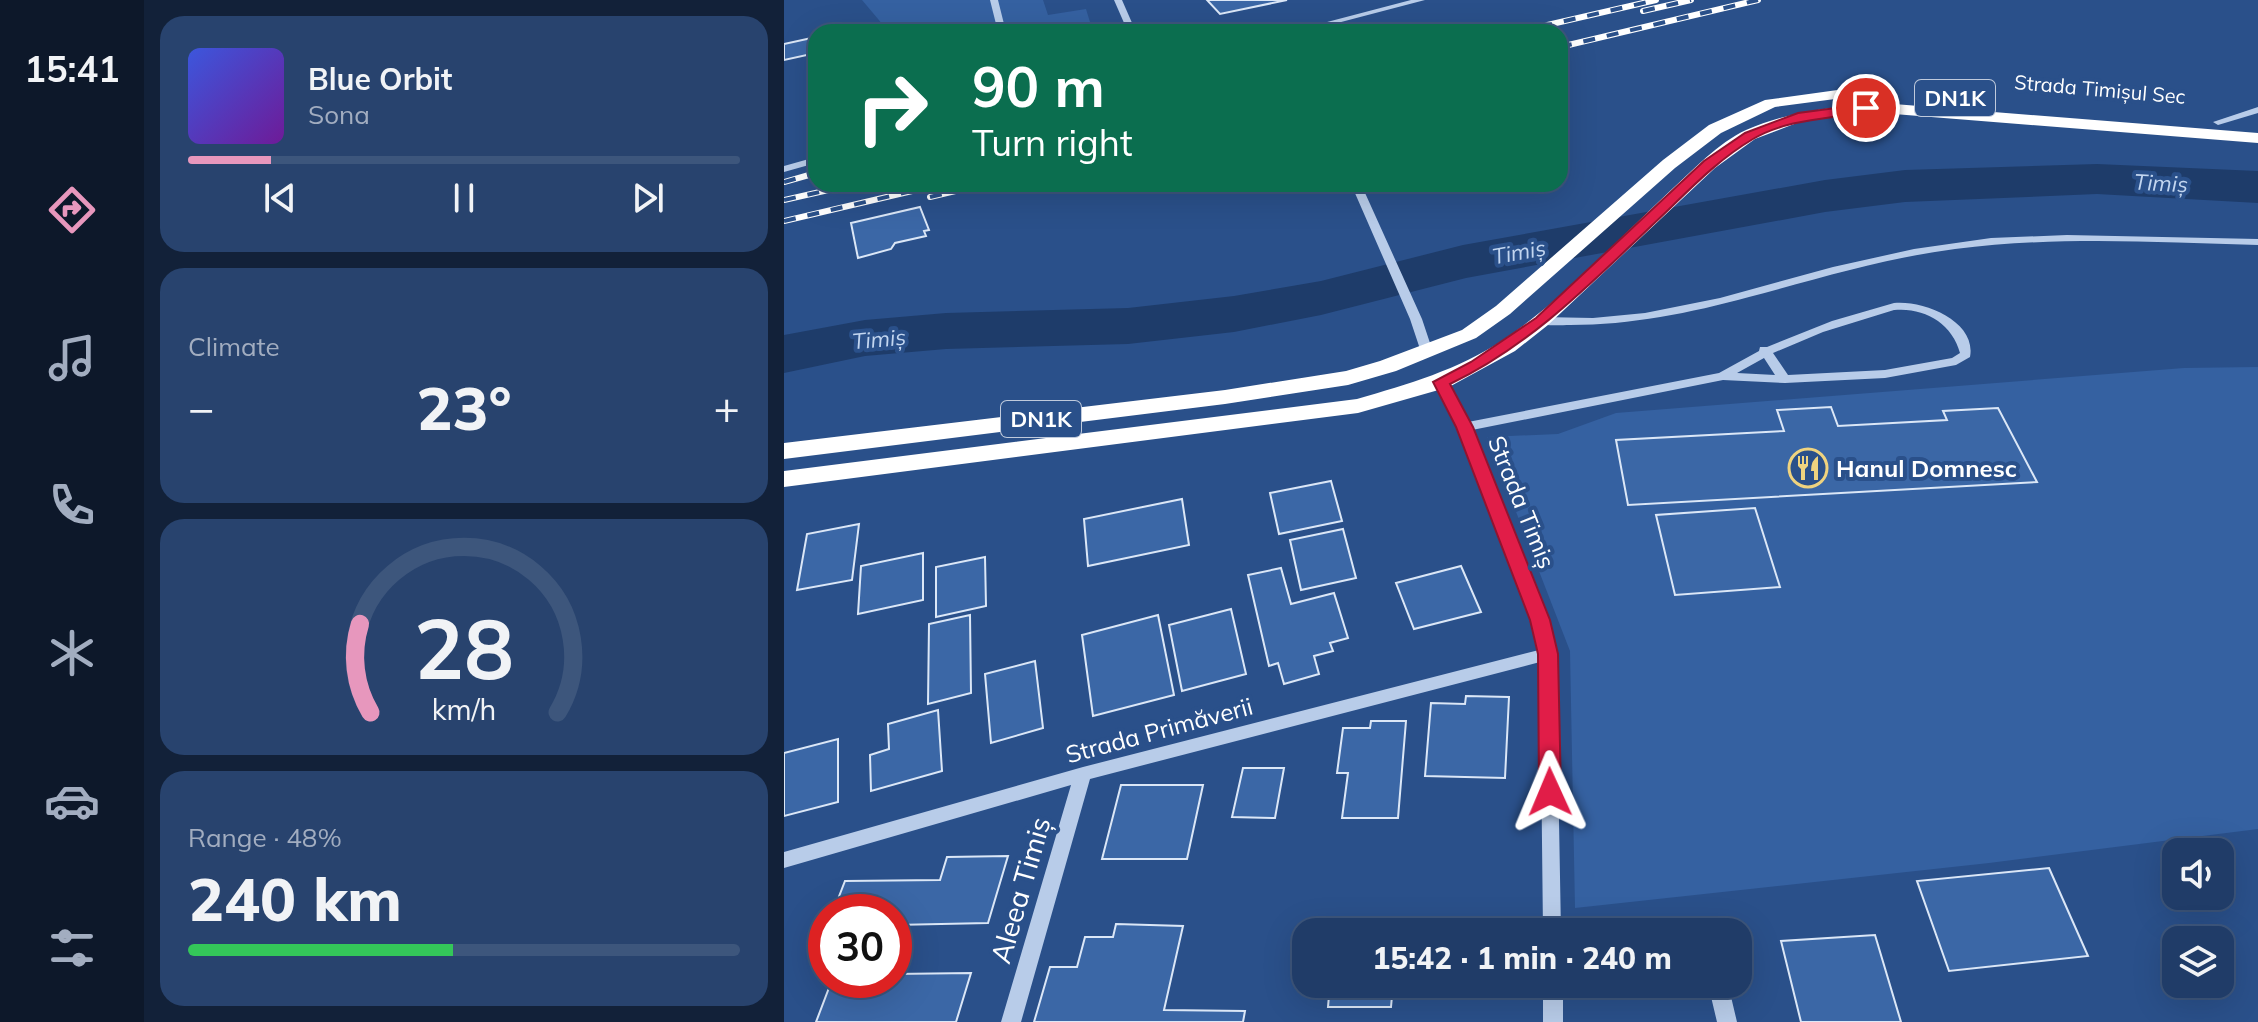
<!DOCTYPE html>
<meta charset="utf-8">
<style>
:root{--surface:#203c68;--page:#28436e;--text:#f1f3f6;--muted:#a2adc0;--line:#3d567c;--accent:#e797bd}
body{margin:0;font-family:Mulish,sans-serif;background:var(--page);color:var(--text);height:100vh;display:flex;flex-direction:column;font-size:30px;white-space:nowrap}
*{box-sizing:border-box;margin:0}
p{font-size:26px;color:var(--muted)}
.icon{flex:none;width:44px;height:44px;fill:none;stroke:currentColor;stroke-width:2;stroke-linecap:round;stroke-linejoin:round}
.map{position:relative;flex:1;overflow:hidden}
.details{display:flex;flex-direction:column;gap:16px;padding:16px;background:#122139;width:640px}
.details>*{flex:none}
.top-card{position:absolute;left:24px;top:24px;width:760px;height:168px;border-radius:24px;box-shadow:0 8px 32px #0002,0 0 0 2px var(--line);background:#0b6e4f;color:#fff;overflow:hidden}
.fabs{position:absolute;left:1378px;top:838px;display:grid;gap:16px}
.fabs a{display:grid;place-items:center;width:72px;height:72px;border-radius:16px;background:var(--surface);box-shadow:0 8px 32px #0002,0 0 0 2px var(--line);font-size:40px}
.speed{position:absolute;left:24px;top:894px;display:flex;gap:16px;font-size:40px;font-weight:700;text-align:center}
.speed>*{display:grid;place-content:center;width:104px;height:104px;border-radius:50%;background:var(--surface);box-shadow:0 8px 32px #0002,0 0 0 2px var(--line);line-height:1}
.speed .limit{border:12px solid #d22;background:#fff;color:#111}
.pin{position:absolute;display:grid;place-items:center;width:68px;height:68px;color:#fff;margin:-34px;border:4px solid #fff;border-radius:50%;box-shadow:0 2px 8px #0007}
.me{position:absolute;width:88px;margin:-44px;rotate:359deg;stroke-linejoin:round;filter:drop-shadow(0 0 6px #0008)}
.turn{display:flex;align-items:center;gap:28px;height:168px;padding:0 32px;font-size:36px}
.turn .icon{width:104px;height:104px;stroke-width:2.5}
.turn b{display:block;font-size:56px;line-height:68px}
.big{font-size:60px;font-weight:800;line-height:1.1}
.details .card{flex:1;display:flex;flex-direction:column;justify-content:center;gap:12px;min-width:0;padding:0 28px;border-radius:24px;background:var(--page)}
.details .dial{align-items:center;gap:0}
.dial svg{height:208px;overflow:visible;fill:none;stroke:var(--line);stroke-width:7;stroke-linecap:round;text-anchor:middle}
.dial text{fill:var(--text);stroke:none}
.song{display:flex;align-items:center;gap:24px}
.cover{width:96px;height:96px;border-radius:12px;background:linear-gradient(135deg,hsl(230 70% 55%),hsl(280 70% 35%))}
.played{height:8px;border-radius:4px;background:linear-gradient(90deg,var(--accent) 15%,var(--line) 15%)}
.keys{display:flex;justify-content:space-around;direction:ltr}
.heat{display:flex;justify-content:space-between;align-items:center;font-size:44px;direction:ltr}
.charge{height:12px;border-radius:6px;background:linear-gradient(90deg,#34c759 48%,var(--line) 0)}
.trip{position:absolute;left:508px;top:918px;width:460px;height:80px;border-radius:24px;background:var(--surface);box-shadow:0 8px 32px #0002,0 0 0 2px var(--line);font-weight:800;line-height:80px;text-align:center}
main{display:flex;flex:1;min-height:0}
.tab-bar{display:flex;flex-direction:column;width:144px;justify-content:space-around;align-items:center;background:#0d182a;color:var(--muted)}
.tab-bar .icon{width:56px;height:56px}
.tab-bar .selected{color:var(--accent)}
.tab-bar b{font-size:36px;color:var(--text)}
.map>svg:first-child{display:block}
.green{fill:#3561a1}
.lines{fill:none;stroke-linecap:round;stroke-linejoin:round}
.river{fill:#1e3c6a;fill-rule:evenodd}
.building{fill:#3b67a6;stroke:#dbe7f7;stroke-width:2}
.minor{fill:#b8cce9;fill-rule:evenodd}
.highway{fill:#fff;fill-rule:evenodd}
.rail-casing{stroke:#fff;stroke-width:6}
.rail{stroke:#2a508a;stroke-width:4;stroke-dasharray:12;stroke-linecap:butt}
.route{fill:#e11d48;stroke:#92132f;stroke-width:2}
.labels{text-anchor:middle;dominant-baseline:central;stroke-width:8;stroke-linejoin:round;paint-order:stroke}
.far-street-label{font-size:20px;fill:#fff;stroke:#2a508a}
.shield{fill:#2a508a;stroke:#bfcadc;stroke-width:2}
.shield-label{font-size:22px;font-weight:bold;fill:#fff}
.far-water-label{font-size:22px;font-style:italic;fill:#c3d6f0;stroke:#2a508a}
.poi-label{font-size:24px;font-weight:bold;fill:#fff;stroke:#2a508a;text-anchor:start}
.street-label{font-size:24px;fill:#fff;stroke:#2a508a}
.near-street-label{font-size:28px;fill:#fff;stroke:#2a508a}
</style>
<main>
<nav class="tab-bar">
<b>15:41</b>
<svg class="icon selected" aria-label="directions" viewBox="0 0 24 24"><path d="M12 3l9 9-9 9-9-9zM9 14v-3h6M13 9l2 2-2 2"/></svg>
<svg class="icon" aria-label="music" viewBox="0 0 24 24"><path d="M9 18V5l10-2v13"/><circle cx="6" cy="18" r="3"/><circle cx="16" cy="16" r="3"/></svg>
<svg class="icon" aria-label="phone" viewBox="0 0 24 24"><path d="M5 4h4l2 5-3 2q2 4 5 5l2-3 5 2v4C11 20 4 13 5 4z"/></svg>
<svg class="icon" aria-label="climate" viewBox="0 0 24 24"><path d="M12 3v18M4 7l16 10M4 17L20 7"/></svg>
<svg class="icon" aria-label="car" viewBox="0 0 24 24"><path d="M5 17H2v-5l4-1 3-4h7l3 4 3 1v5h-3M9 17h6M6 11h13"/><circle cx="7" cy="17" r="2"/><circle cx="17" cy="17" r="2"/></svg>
<svg class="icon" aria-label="filters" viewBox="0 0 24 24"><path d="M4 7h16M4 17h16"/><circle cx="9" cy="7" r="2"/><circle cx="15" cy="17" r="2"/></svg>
</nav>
<section class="details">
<div class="card">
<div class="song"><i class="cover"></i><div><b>Blue Orbit</b><p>Sona</p></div></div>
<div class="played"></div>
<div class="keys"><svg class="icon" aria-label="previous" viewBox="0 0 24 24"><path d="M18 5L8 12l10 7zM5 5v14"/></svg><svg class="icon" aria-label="pause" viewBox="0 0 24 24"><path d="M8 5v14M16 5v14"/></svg><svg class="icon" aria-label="next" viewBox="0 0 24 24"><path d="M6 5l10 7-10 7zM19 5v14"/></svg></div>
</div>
<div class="card"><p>Climate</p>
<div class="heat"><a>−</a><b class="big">23°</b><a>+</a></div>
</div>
<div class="card dial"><svg viewBox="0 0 100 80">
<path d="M14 69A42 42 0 1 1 86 69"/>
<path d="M14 69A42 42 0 0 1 10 35" stroke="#e797bd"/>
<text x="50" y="56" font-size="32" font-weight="700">28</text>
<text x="50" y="72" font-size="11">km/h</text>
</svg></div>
<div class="card"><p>Range · 48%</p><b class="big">240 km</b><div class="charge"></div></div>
</section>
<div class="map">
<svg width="1474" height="1022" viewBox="0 0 1474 1022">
<rect width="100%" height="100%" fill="#2a508a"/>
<path class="green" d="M78,0H259L264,15L302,9L309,32H105Z
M1474,367V829L1205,863L791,908L786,651L703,437L774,434L832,413L1400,368Z"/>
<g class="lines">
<path class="river" d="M1313,164L1474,171V203L1313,194L1121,202L1041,212L682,278L537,315L450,332L344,344L162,349L81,356L0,373V335L81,320L162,313L344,308L450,296L537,281L679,245L1041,180L1121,170Z"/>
</g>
<path class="building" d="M423,0H503L436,14Z
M32,37V53L0,60V44Z
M136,207L145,230L140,231L142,236L111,243L107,249L74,258L67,223Z
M1047,407L1054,426L1163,420L1159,411L1214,408L1253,482L844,505L832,440L1000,431L993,410Z
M547,481L558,521L495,534L486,493Z
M398,499L405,545L304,566L300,519Z
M971,508L996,587L891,595L872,515Z
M75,524L68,580L13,590L23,534Z
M559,529L572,578L517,590L506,540Z
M139,553V600L74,614L77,566Z
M201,557L202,606L152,617V567Z
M677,566L697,612L630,629L612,583Z
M497,568L507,604L550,593L564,638L546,643L549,651L530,656L535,674L500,684L494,663L485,666L464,575Z
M447,609L462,674L398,691L385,625Z
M186,615L187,693L144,704L145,624Z
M374,615L390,695L309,716L298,635Z
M251,661L259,728L207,743L201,674Z
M682,696L725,697L721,778L641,776L647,703L681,704Z
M154,710L158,771L87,791L86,755L105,749L104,724Z
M587,721H622L614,818H558L564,773H553L559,728H586Z
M54,739V802L0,816V753Z
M459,768H500L491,818L448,817Z
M337,785H419L403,859H318Z
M224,856L204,923L110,925V912H49L61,881L156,880L163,857Z
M1265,868L1304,956L1165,971L1133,881Z
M332,924L399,926L380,1010L461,1011L459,1022H250L266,967H293L301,937H329Z
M1091,935L1117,1022H1017L997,941Z
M187,973L172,1022H32L48,980H110V974Z
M546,984H624L623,996H608L607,1007H544Z"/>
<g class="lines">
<path class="minor" d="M206,0H214L222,32H214Z
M330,0H338L352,32H344Z
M627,0H641L519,32H505Z
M1474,107V113L1434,125L1429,122Z
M32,157V163L0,172V166Z
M567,184H577L638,319L649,352L647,355H639L637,352L626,319Z
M1283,235L1474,239V245C1373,242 1272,236 1171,249C1101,258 1033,279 965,297C906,313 847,325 786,325C775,325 760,327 751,321L757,317L809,318L861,313L936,298L1049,267L1130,249L1207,238Z
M1110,303C1139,300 1193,321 1186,357L1172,365L1101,378L1001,383L939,380L688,430L745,570L772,654L777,932H759L756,662L306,779L237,1022H217L287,785L0,868V852L299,767L755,650C727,558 694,468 651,382L653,379H661L684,422L935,373L975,351L976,347H983L1048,321ZM1110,310C1140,307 1168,323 1176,353L1168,358L1101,370L1004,375L989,353L1039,332ZM980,358L991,375L953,373Z
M759,984H779V1022H759Z
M924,984H944L953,1022H933Z"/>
<path class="highway" d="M1068,88L1076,93L1074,96L991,107L937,133L891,168L726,314L692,338L612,371L564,385L441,404L0,459V443L441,390L562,371L596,361L678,330L712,306L879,160L925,125L981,100Z
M1110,104L1474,133V143L1110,114L1044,116L1018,121L971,139L931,168L764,325L731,351L665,387L574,413L0,487V471L573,399C624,384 674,370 719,340C780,299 832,241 886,191C909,170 934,143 962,130C1011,109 1058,106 1110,104Z"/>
<g class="rail-casing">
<path id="rail" d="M859,11L907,0
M733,32L872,0
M776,47L974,0
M0,182L32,173
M146,197L201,184
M0,200L71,184
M0,221L158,184"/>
</g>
<use href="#rail" class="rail"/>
</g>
<path class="route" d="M1082,104L1087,105V111C1047,119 1005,118 969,139C935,159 908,187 880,214C813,277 750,344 666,384L689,427L766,620L774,654L777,792L774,799L766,802L758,799L755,792L754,654L746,620L672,427L649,382L687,362L752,318L920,161L961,133L1014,113Z"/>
<defs>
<g id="restaurant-ring" transform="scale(2)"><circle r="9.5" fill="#2a508a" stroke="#efd37f" stroke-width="1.5"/><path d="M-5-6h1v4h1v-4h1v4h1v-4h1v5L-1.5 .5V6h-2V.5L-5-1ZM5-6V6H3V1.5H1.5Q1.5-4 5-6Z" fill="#efd37f"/></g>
</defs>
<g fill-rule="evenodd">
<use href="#restaurant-ring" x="1024" y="468"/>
</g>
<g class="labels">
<g class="far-street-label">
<text transform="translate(1316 89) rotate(5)">Strada Timișul Sec</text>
</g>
<g class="shield">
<rect x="1131" y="80" width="80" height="36" rx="6"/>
<rect x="217" y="401" width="80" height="36" rx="6"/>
</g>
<g class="shield-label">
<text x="1171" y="98">DN1K</text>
<text x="257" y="419">DN1K</text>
</g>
<g class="far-water-label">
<text transform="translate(1377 183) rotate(3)">Timiș</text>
<text transform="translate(735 252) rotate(-10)">Timiș</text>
<text transform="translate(95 339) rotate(-5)">Timiș</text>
</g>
<g class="poi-label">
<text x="1052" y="468">Hanul Domnesc</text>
</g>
<g class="street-label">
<text transform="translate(738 502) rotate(68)">Strada Timiș</text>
<text transform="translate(375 730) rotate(-15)">Strada Primăverii</text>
</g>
<g class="near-street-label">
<text transform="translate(236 890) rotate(-74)">Aleea Timiș</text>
</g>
</g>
</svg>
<div class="fabs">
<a><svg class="icon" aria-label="sound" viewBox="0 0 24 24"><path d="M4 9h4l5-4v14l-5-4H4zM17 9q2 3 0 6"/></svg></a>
<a><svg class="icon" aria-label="layers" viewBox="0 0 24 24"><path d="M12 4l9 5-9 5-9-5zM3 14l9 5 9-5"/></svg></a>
</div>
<div class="speed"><div class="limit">30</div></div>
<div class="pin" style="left:1082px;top:108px;background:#d93025"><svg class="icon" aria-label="arrive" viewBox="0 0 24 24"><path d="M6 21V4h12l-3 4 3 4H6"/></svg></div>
<svg class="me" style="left:766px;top:792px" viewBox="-20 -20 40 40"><path d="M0-17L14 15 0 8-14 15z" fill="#e11d48" stroke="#fff" stroke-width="4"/></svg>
<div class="trip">15:42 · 1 min · 240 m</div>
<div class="top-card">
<div class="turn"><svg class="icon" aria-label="right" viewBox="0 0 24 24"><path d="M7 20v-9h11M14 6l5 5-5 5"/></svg><div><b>90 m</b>Turn right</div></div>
</div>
</div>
</main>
